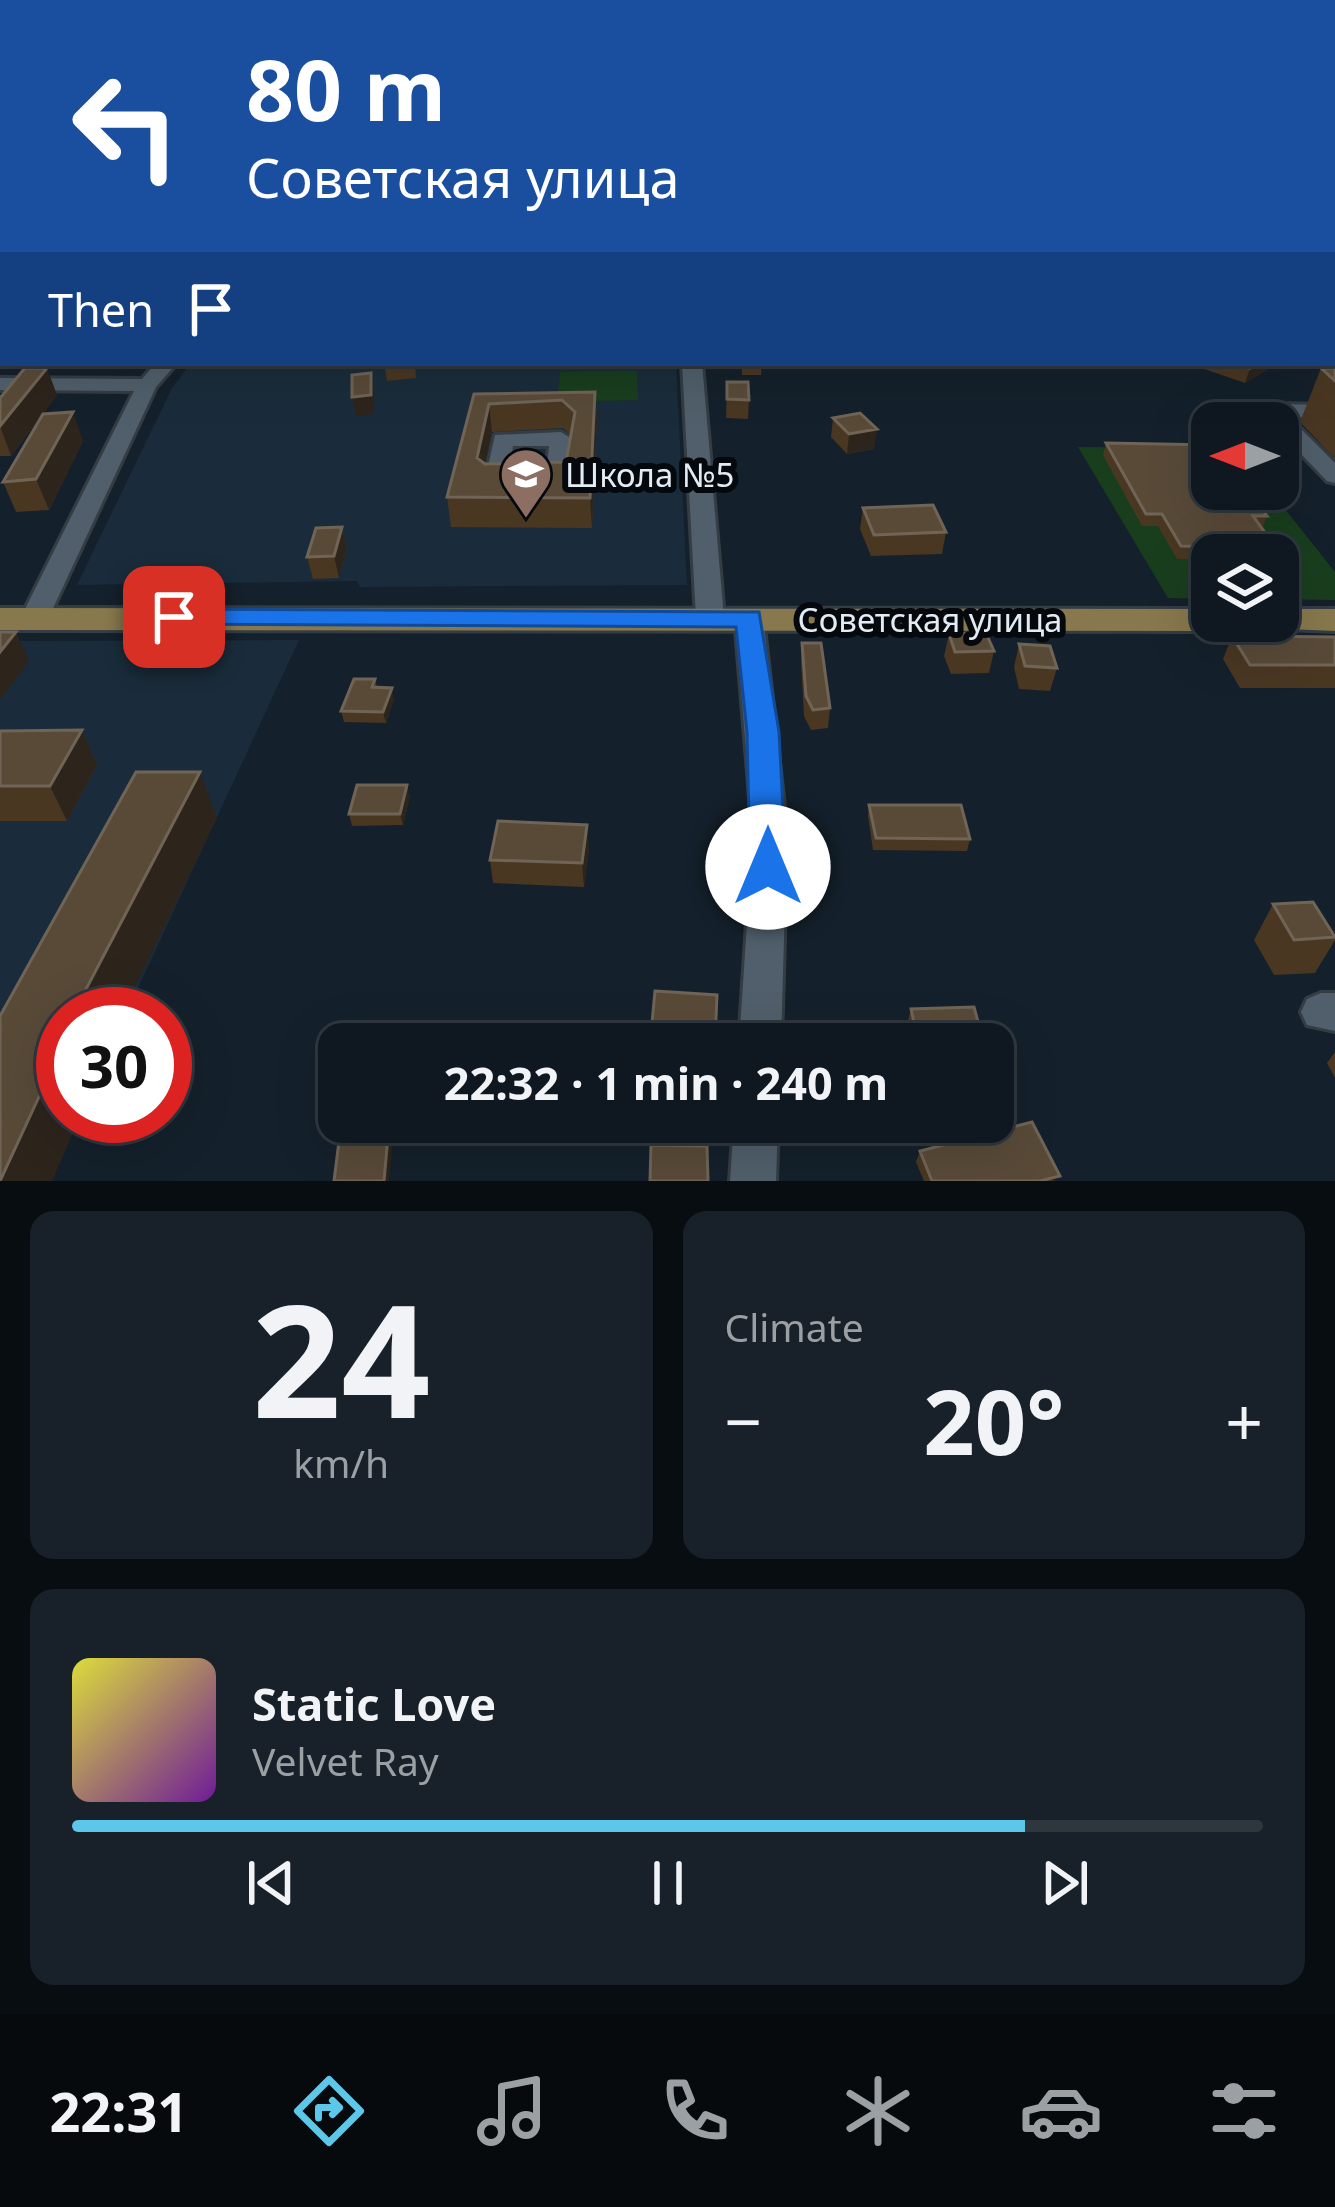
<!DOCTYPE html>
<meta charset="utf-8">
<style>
:root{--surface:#0f1820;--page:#182129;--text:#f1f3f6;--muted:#9ba0a5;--line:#2f373e;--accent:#5cc7e8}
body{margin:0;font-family:"Noto Sans",sans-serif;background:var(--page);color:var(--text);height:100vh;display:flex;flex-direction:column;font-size:45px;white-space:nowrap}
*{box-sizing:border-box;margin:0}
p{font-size:39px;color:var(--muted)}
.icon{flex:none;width:66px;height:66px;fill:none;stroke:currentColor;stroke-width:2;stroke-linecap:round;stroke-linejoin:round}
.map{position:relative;height:1181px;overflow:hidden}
.side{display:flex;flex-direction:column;gap:30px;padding:30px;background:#080d12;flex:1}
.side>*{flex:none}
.banner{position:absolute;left:0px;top:0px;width:1335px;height:366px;box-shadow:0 12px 48px #0002,0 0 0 3px var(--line);background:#1a4fa0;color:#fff;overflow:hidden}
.needle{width:78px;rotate:270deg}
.controls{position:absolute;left:1191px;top:402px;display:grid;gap:24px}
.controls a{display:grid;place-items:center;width:108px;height:108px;border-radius:24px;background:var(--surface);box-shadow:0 12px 48px #0002,0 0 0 3px var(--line);font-size:60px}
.speed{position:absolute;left:36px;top:987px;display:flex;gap:24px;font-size:60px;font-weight:700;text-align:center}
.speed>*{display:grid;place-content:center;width:156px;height:156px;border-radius:50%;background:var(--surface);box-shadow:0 12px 48px #0002,0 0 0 3px var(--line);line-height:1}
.speed .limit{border:18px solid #d22;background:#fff;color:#111}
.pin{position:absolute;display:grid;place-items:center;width:102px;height:102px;color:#fff;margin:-51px;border-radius:24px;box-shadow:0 6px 18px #0006}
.me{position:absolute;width:132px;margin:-66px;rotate:0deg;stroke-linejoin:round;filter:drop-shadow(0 0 9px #0008)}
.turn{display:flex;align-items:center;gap:42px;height:252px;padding:0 48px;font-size:54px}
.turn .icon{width:156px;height:156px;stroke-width:2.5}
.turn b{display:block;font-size:84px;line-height:102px}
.then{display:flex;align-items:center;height:114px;padding:0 48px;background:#0003;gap:24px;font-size:45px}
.big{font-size:90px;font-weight:700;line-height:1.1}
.side .card{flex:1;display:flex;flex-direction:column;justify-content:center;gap:18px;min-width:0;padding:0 42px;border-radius:24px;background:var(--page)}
.side .dial{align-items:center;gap:0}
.dial b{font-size:156px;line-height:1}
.song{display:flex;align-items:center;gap:36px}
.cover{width:144px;height:144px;border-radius:18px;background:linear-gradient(135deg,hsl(60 70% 55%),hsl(280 70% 35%))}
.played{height:12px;border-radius:6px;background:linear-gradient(90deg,var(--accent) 80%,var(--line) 80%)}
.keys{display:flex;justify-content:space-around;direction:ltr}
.heat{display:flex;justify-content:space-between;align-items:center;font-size:66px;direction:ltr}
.side .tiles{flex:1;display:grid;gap:30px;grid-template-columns:1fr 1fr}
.card:last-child{grid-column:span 2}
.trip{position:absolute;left:318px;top:1023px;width:696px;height:120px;border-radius:24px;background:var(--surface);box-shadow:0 12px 48px #0002,0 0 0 3px var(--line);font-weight:700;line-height:120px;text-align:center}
.menu{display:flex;height:192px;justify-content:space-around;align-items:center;background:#060a0d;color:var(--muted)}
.menu .icon{width:84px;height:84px}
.menu .selected{color:var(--accent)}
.menu b{font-size:54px;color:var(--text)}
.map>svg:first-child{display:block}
.built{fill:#1a2c3b}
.green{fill:#193e1e}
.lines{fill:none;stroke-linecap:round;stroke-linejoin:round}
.minor-casing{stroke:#343c44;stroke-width:6}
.major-casing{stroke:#343c44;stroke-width:6}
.minor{fill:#505f6b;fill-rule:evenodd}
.major{fill:#87784d;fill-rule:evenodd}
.wall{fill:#493722;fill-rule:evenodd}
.shaded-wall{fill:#2d251c}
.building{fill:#594a38;stroke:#6f6456;stroke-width:3;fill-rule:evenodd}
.route{fill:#1a73e8;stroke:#114b97;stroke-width:3}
.labels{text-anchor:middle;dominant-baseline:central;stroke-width:12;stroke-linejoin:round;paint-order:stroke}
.poi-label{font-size:33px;fill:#e4ecf3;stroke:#05090e;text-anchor:start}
.street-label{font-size:33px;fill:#e4ecf3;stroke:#05090e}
</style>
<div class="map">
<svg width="1335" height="1181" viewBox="0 0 1335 1181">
<rect width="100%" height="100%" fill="#14202b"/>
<path class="built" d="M191,363H676L687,585L360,587L357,581L77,585L172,388Z
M299,640L126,1014H63V1116H79L49,1181H0V641Z"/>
<path class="green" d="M637,371L638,400L557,402L560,372Z
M1078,447L1212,448V489H1269L1335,572V600L1278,599V555H1212V599L1168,598Z"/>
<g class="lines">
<g class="minor-casing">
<path id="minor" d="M1335,156V164L1332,165V157Z
M1332,311H1335V322H1332Z
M156,363H177L156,387L49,617L45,623H25L21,617L134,391L0,390V378L142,379Z
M682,363H702L724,618L710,627L696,618Z
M1271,404L1335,405V417H1289L1335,463V483L1327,481L1278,430V423L1264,414V406Z
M561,432L572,439L565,488L488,489L484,484L495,435ZM513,446H549L546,476L509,477Z
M749,609L763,618L787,833L781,1044H739L753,833L735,618Z
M1321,993H1335V1031L1307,1025L1301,1012L1307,999Z
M734,1122H778L776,1181H730Z"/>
</g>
<g class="major-casing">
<path id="major" d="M1332,136H1335V146H1332Z
M0,608L1212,609V621H1228L1212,631L0,630Z
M1278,609H1335V631L1266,628L1262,621H1278Z"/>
</g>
<use href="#minor" class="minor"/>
<use href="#major" class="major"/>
</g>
<path class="wall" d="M1335,362V459L1300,422L1321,368H1328Z
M384,363H415L416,378L387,381Z
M741,363H762L761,375H742Z
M1187,363H1278L1245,383Z
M727,382L749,400L748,419L726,418Z
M595,392L597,420L592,528L451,527L447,497L474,394ZM563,428L571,435L566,462L485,464L492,432Z
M57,395L11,456H0V398Z
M833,418L874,449L847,454L831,437Z
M83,441L49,510L16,512L3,482Z
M1106,443L1267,516L1262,529L1276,548L1273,555H1212V560L1177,559L1158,526H1142L1103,455Z
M863,508L946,532L942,554L871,556L860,529Z
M342,527L347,548L339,578L313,579L307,557Z
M949,634L994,651L989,673L951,674L944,656Z
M1232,636L1335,637V688H1240L1223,659Z
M802,643L830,708L828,728L811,730L804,716L801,662Z
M1019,644L1057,668L1050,691L1019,689L1014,667Z
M375,679L377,687L394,699L386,723L344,722L341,711Z
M82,730L97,765L67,821H0V731Z
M410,796L403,825L352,826L349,814Z
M869,805L970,839L967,851L873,850L868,816Z
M589,848L584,887L493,883L490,860Z
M1273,904L1335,935V940L1315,973L1274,975L1254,940Z
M911,1009L983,1040L982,1044H914L908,1020Z
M1335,1052V1078L1327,1063Z
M920,1151L1057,1181H924L916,1162Z"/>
<path class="shaded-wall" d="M0,136L3,145V165H0Z
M1258,363H1278L1245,383L1250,368Z
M47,368L57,395L11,456L0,426Z
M371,373L374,392V414L356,416L352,397Z
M595,392L597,420L592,528L590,498Z
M489,404L492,432L480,487L477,458Z
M73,412L83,441L49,510L36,479Z
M877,429L874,449L847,454L849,434Z
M342,527L347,548L339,578L334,556Z
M16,632L29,661L0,700V652Z
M392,688L394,699L386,723L383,712Z
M82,730L97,765L67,821L50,786Z
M200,772L217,818L122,1014H73Z
M407,785L410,796L403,825L400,814Z
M587,825L589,848L584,887L582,863Z
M63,1034V1116H77L79,1119L52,1181H1L43,1073Z
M388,1136L392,1147L389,1181H384Z"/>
<path class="building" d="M0,125H3V149H0Z
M3,243V272H0V244Z
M1236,363H1258L1250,368Z
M25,368H47L0,426V398Z
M1321,368H1335V381Z
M371,373V395L352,397V375Z
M727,382H748L749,400L727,399Z
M595,392L590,498L447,497L474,394ZM562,400L575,412L566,462L485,464L477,458L489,404Z
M73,412L36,479L3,482L43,414Z
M860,413L877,429L849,434L833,418Z
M1106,443L1212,445V489H1247L1267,516H1253L1276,548L1181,546L1162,514H1146Z
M933,505L946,532L874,535L863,508Z
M342,527L334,556L307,557L316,528Z
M0,632H16L0,652Z
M986,633L994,651L955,652L949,634Z
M1232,636L1335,637V665H1250Z
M802,643H821L830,708L813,710L806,696Z
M1019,644L1050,646L1057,668L1025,666Z
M354,679H375L372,687L392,688L383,712L341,711Z
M82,730L50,786H0V731Z
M136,772H200L73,1014H63V1034L43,1073H50L0,1181V1016Z
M357,785H407L400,814H349Z
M869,805H961L970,839L876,838Z
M498,821L587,825L582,863L490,860Z
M1313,902L1335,937L1294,940L1273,904Z
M655,991L717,995L715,1044H650Z
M974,1007L983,1040L918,1041L911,1009Z
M1032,1122L1060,1176L1040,1181H932L920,1151Z
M388,1136L384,1181H334L339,1141Z
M651,1145L707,1146L708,1181H650Z"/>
<linearGradient id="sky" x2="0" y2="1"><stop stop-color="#0b1218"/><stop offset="0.43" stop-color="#344255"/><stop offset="1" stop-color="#344255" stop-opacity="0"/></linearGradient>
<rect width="1335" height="291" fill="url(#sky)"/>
<path class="route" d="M174,609L759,612L779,732L786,867L781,877L768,882L755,877L750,867L747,732L736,627L164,624L160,617Z"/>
<defs>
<g id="school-pin" transform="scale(2.7)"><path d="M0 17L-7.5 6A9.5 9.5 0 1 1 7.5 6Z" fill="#8d6e63" stroke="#05090e"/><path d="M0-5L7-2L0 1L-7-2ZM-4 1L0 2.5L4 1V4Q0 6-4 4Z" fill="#fff"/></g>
</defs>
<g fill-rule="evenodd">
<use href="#school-pin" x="526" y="474"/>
</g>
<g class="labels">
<g class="poi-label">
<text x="565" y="474">Школа №5</text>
</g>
<g class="street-label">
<text x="930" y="619">Советская улица</text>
</g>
</g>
</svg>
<div class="controls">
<a><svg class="needle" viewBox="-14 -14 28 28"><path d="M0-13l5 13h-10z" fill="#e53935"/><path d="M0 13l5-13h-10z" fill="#9ba0a5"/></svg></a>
<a><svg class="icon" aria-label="layers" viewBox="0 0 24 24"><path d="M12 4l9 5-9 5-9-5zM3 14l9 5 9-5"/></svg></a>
</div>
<div class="speed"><div class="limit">30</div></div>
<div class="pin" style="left:174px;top:617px;background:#d93025"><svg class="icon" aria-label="arrive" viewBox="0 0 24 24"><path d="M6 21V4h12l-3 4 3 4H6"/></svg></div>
<svg class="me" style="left:768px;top:867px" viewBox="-20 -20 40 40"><circle r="19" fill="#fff"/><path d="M0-13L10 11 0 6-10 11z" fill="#1a73e8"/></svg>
<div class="trip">22:32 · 1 min · 240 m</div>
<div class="banner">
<div class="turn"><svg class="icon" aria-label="left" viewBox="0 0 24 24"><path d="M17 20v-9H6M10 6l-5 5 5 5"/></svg><div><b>80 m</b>Советская улица</div></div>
<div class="then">Then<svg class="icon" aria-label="arrive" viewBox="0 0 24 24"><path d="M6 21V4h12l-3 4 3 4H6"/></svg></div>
</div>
</div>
<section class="side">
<div class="tiles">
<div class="card dial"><b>24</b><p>km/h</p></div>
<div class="card"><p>Climate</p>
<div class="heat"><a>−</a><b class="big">20°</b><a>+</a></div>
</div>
<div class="card">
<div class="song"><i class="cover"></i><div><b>Static Love</b><p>Velvet Ray</p></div></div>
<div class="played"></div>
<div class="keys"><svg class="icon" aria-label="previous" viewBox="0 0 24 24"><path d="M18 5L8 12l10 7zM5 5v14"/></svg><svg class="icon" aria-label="pause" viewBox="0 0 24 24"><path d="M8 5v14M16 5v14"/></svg><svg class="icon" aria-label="next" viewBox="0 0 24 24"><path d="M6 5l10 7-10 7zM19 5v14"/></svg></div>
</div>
</div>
</section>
<nav class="menu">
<b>22:31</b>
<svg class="icon selected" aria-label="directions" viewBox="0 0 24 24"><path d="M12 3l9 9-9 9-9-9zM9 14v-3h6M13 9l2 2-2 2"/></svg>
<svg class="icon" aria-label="music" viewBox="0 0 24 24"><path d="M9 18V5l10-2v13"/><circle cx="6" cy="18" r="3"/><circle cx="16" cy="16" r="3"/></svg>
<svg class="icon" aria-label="phone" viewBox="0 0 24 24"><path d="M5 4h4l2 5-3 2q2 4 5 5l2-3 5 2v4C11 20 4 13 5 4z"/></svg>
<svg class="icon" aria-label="climate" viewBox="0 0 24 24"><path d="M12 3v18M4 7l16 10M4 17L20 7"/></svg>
<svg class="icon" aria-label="car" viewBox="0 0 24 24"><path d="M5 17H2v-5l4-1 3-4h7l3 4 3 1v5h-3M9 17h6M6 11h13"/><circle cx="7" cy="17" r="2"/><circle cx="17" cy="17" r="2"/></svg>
<svg class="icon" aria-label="filters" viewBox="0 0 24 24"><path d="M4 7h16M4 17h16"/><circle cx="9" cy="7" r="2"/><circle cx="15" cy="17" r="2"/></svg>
</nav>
